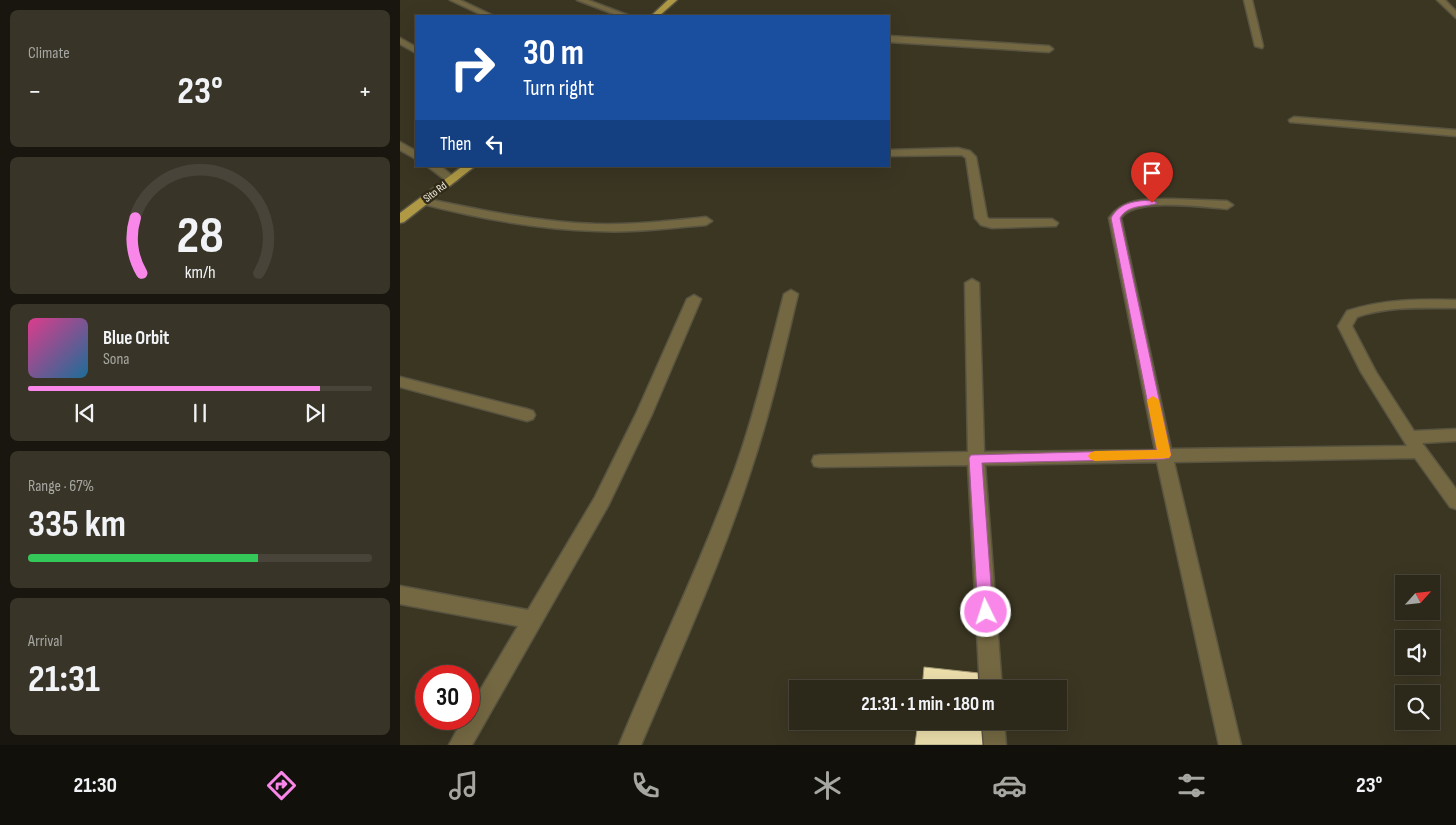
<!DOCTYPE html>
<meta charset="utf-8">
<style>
:root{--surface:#2c281a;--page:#383427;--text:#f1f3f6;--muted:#a6a6a2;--line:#484439;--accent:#f987e9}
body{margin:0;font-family:"Sofia Sans Condensed",sans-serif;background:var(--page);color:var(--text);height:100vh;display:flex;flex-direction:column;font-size:19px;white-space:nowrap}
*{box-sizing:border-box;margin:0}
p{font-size:16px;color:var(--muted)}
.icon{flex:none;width:28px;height:28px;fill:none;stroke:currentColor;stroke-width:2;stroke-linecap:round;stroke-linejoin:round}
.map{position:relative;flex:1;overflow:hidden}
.sheet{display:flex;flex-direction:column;gap:10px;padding:10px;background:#18160e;width:400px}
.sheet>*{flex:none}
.hud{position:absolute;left:15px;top:15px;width:475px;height:152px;border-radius:0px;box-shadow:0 5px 20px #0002,0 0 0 1px var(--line);background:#1a4fa0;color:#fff;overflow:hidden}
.needle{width:32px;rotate:63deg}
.controls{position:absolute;left:995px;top:575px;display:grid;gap:10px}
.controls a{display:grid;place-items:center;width:45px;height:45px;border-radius:0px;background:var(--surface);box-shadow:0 5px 20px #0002,0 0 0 1px var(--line);font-size:25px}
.speed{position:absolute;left:15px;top:665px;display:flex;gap:10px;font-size:25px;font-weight:700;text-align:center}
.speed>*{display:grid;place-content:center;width:65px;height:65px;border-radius:50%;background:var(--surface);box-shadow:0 5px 20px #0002,0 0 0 1px var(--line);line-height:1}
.speed .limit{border:8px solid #d22;background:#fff;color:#111}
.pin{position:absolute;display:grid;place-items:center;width:42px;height:42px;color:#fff;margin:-51px -21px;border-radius:50% 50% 50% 0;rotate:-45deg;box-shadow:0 0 5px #0007}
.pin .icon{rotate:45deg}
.me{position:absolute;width:55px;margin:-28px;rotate:356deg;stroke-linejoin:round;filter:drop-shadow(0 0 4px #0008)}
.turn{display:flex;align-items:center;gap:18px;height:105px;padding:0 25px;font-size:22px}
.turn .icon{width:65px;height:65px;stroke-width:2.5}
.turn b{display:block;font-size:35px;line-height:42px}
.then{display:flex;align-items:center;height:48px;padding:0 25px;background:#0003;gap:10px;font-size:19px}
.big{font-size:38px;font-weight:700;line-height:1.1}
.sheet .tile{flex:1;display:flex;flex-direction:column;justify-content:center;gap:8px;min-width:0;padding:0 18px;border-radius:8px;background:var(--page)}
.sheet .dial{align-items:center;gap:0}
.dial svg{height:130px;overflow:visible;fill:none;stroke:var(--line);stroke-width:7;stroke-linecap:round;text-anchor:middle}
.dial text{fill:var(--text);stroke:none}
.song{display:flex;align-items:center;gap:15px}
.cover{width:60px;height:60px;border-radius:8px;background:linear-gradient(135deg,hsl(330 70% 55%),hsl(200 70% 35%))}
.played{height:5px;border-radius:2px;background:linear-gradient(90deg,var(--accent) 85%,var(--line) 85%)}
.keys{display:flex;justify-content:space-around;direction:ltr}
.heat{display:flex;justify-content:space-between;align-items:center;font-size:28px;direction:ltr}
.charge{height:8px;border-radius:4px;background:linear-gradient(90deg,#34c759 67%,var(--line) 0)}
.trip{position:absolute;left:389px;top:680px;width:278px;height:50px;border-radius:0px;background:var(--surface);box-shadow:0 5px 20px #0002,0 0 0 1px var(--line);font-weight:700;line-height:50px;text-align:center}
.menu{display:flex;height:80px;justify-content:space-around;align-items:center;background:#12100a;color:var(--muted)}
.menu .icon{width:35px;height:35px}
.menu .selected{color:var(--accent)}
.menu b{font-size:22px;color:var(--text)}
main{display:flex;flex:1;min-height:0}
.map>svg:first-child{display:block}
.building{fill:#ecdfac;stroke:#a59c78}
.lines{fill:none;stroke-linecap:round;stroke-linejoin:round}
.minor-casing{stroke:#595441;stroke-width:3}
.major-casing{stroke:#595441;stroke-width:3}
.minor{fill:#736842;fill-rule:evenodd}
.major{fill:#af9944;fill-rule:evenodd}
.route{fill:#f987e9;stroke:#a25897}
.slow{fill:#f59e0b}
.labels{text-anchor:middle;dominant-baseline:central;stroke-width:5;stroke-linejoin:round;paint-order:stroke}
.far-street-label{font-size:11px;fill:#f5f2e6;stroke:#312b18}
</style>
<main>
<section class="sheet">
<div class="tile"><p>Climate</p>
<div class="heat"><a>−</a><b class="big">23°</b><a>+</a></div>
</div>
<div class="tile dial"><svg viewBox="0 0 100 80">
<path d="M14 69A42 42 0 1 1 86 69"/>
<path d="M14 69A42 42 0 0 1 10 35" stroke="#f987e9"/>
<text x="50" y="56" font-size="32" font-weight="700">28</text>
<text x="50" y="72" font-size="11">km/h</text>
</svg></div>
<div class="tile">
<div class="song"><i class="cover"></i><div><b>Blue Orbit</b><p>Sona</p></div></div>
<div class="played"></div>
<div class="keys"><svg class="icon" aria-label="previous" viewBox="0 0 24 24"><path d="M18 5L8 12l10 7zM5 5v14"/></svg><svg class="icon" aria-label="pause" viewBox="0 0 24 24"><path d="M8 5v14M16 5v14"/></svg><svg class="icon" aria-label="next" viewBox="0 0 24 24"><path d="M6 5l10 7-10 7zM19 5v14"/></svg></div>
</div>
<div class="tile"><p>Range · 67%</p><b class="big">335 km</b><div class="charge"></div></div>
<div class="tile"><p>Arrival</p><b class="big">21:31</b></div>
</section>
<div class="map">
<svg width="1056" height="745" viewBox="0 0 1056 745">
<rect width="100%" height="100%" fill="#3b3622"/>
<path class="building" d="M524,667L588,674V689H522Z
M518,721H586L584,745H515Z"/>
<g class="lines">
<g class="minor-casing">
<path id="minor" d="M50,0H60L94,16H84Z
M177,0H188L230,16H219Z
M844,0H852L863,46L862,48L855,46Z
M1037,0H1045L1056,11V18Z
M489,36L649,46L653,49L649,52L489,42Z
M0,38L16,47V53L0,44Z
M894,117L1056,130V136L890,122L889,120Z
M0,142L16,151V159L0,150Z
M558,148L570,151L576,157L587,217L589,219H652L658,223L656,226L592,228L581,225L575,218L566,158L562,155L489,156V150Z
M27,166H40L58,180L52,183L48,182Z
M23,198C80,210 137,222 196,224C233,225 269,221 306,217L312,221L306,225C269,228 233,233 196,231C136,229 76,218 19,203L17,201Z
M773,199L827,201L833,205L827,209C804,207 734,197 721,218L771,449L1007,446L961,372L938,326L947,311C983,299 1019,299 1056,300V308C1023,308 989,306 957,317L952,326L976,372L1014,431L1056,429V441L1022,443L1056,489V509L1050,507L1015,458L774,462L841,745H819L757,462L585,465L602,689H580L568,465L420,467L414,466L412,461L414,456L420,455L568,452L565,283L572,279L579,283L584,452L755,450L709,218C723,197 750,199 773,199Z
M391,290L398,294C384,352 371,410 352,467C322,561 280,653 241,745H219C257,653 301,563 335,469C355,412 369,353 384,294Z
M294,295L301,299L252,414L208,506L72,745H49L63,719H69V709L118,626L0,604V586L128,610L195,497L236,414L287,299Z
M0,377L127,409L133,411L135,415L133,419L127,421L0,387Z
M582,721H604L606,745H584Z"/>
</g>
<g class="major-casing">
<path id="major" d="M268,0H277L259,16H251Z
M63,166H75L4,222L0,223V213Z"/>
</g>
<use href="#minor" class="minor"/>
<use href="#major" class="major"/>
</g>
<path class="route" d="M752,200L757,203L755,204C742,207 728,205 720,218L771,455L769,458L764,459L582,463L593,612L591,617L586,619L581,617L578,612L569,458L571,455L757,450L711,218C720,202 735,201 752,200Z"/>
<path class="slow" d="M753,396L759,400L771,455L769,458L695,461L690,459L688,456L690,453L695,451L757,450L747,400Z"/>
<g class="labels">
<g class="far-street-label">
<text transform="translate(35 192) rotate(-37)">Sito Rd</text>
</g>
</g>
</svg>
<div class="controls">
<a><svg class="needle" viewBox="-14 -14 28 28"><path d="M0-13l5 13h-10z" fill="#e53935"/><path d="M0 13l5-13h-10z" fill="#a6a6a2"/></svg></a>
<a><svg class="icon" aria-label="sound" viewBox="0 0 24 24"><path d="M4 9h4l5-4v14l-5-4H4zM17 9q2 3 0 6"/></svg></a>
<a><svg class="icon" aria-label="search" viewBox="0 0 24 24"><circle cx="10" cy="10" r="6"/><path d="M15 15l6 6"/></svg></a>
</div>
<div class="speed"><div class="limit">30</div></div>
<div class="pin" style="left:752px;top:203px;background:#d93025"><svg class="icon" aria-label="arrive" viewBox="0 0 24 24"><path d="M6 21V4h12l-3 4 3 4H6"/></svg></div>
<svg class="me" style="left:586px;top:612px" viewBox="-20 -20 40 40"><circle r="17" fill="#f987e9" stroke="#fff" stroke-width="3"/><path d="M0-11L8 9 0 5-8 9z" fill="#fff"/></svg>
<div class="trip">21:31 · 1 min · 180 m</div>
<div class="hud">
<div class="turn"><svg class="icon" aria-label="right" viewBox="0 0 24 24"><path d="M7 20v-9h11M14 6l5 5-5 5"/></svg><div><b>30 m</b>Turn right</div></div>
<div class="then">Then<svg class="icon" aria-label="left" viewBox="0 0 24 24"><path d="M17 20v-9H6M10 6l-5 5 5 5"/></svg></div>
</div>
</div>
</main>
<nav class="menu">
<b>21:30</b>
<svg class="icon selected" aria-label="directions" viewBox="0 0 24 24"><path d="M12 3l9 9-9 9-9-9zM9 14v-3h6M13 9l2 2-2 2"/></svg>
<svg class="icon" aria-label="music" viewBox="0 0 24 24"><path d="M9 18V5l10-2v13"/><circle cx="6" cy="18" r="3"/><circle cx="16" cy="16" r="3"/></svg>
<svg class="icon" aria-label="phone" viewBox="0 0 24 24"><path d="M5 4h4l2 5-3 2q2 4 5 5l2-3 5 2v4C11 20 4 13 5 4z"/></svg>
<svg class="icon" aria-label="climate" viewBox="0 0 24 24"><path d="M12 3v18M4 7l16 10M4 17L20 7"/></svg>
<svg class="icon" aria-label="car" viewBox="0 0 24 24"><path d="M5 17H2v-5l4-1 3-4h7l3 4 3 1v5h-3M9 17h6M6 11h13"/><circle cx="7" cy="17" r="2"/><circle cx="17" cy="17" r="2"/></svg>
<svg class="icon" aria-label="filters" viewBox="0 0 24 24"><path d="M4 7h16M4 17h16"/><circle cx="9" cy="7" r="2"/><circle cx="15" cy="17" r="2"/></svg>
<b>23°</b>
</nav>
